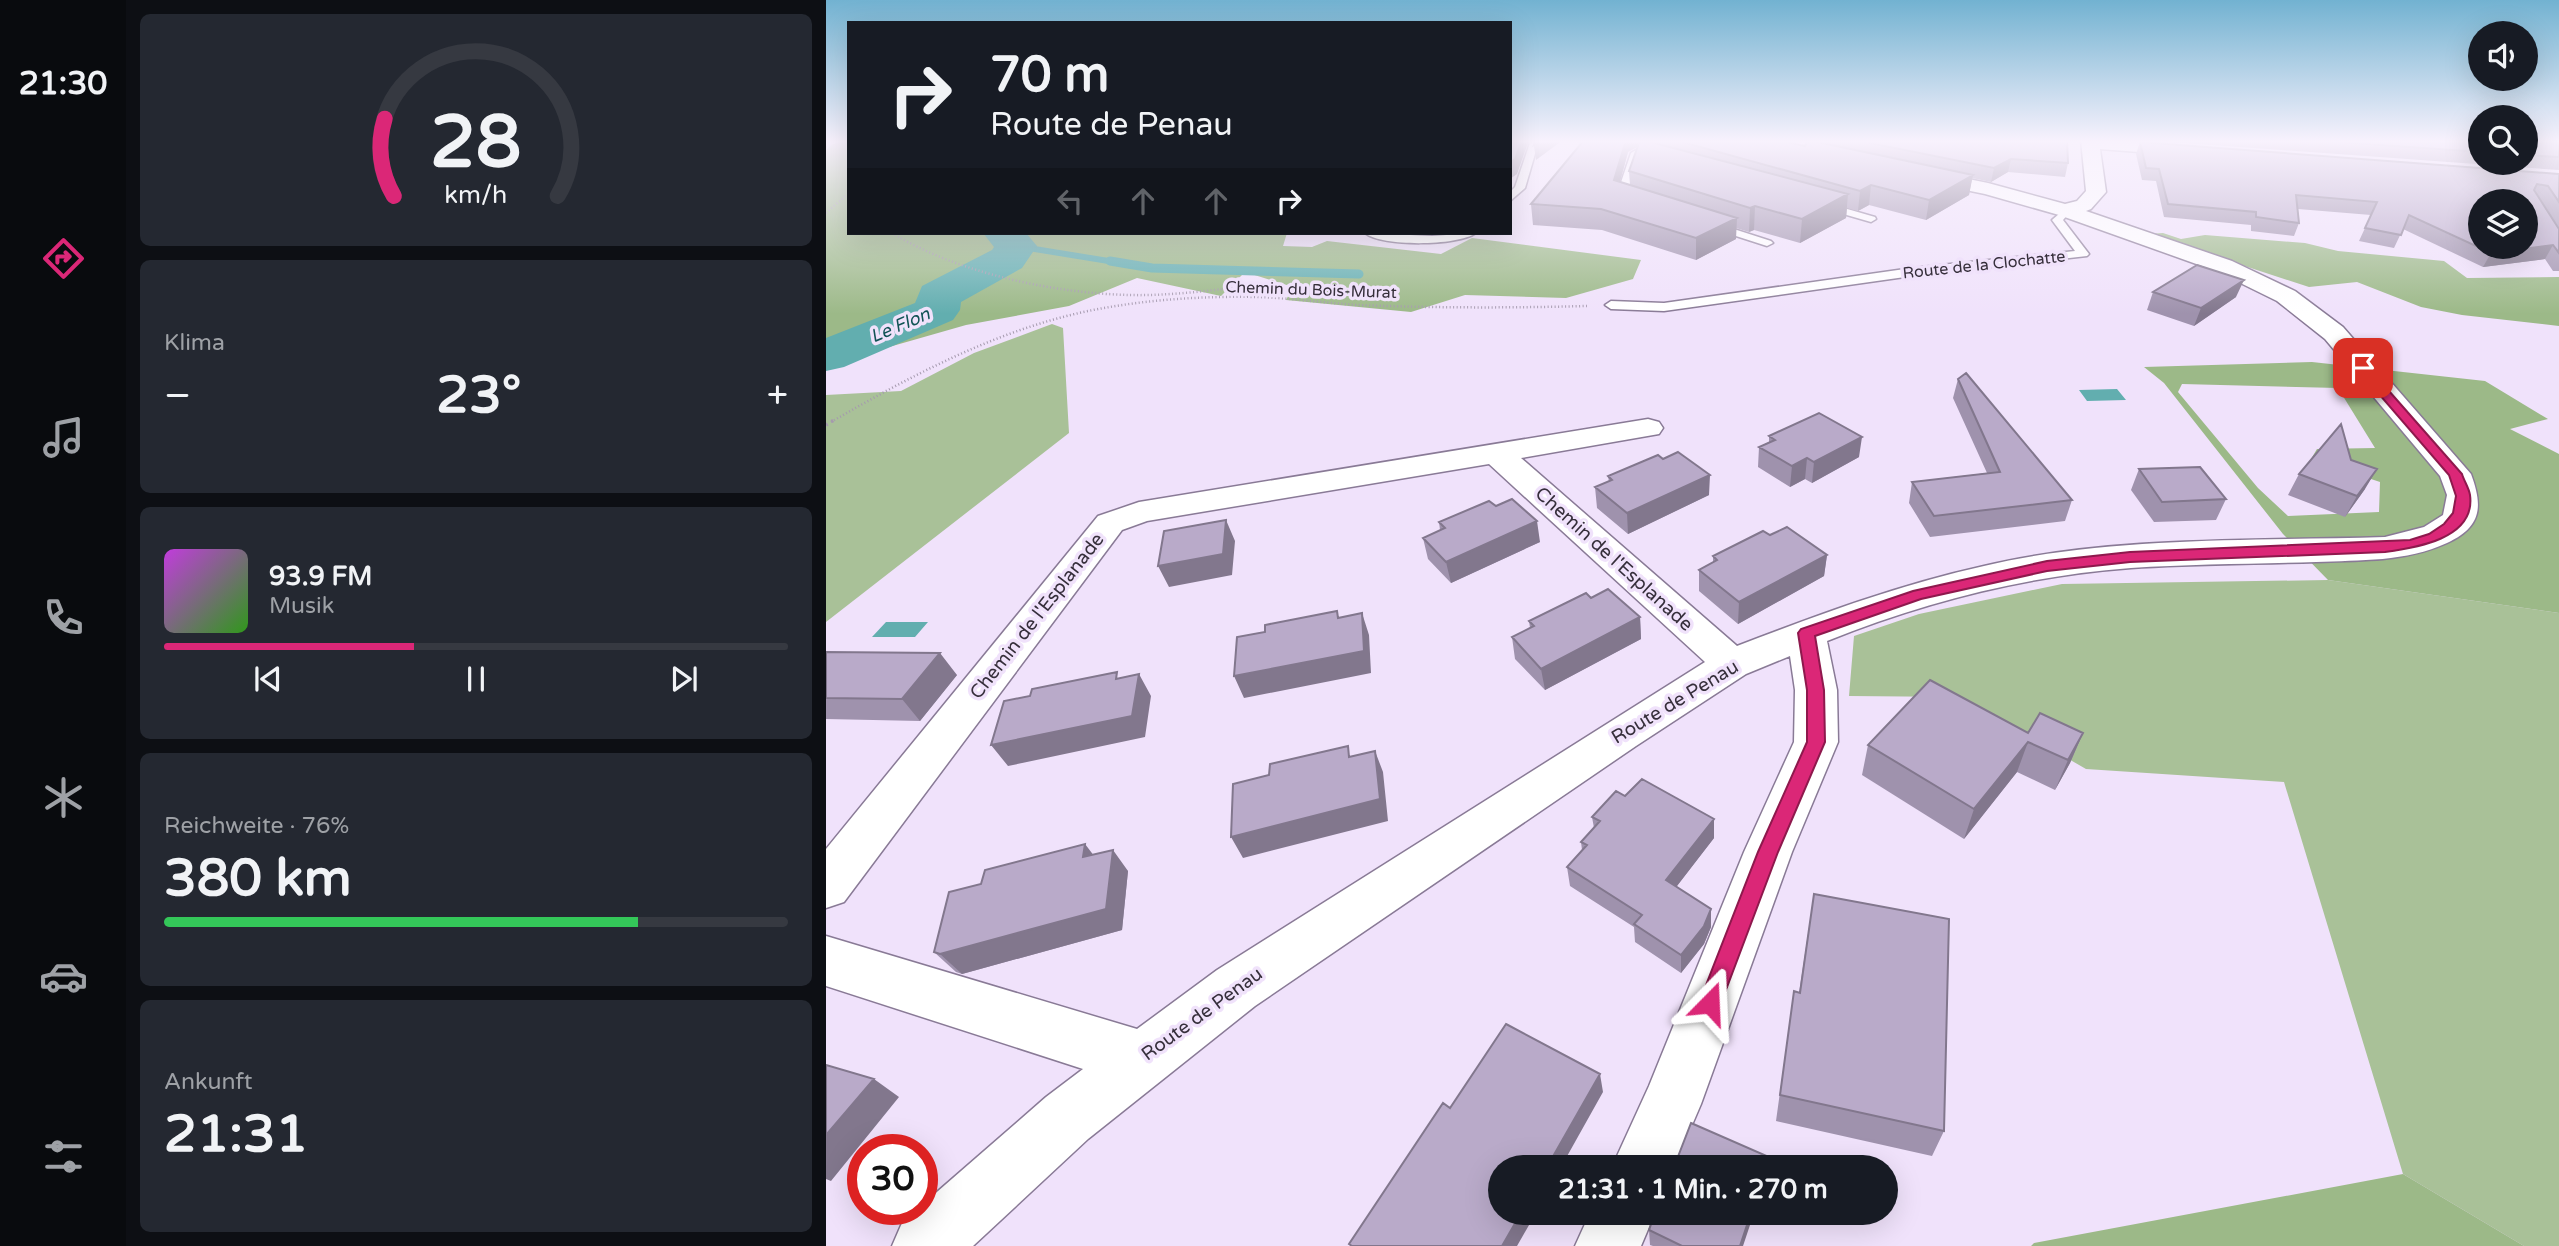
<!DOCTYPE html>
<html lang="de">
<meta charset="utf-8">
<style>
:root{--surface:#171b24;--page:#242831;--text:#f1f3f6;--muted:#9ea1a6;--line:#363941;--accent:#db2777}
body{margin:0;font-family:"Varela Round",sans-serif;background:var(--page);color:var(--text);height:100vh;display:flex;flex-direction:column;font-size:26px;white-space:nowrap}
*{box-sizing:border-box;margin:0}
p{font-size:23px;color:var(--muted)}
.icon{flex:none;width:38px;height:38px;fill:none;stroke:currentColor;stroke-width:2;stroke-linecap:round;stroke-linejoin:round}
.map{position:relative;flex:1;overflow:hidden}
.details{display:flex;flex-direction:column;gap:14px;padding:14px;background:#0d0f14;width:700px}
.details>*{flex:none}
.top-card{position:absolute;left:21px;top:21px;width:665px;height:214px;border-radius:0px;box-shadow:0 7px 28px #0002;background:#171b24;color:var(--text);overflow:hidden}
.buttons{position:absolute;left:1642px;top:21px;display:grid;gap:14px}
.buttons a{display:grid;place-items:center;width:70px;height:70px;border-radius:50%;background:var(--surface);box-shadow:0 7px 28px #0002;font-size:35px}
.speed{position:absolute;left:21px;top:1134px;display:flex;gap:14px;font-size:35px;font-weight:700;text-align:center}
.speed>*{display:grid;place-content:center;width:91px;height:91px;border-radius:50%;background:var(--surface);box-shadow:0 7px 28px #0002;line-height:1}
.speed .limit{border:10px solid #d22;background:#fff;color:#111}
.pin{position:absolute;display:grid;place-items:center;width:60px;height:60px;color:#fff;margin:-30px;border-radius:14px;box-shadow:0 4px 10px #0006}
.me{position:absolute;width:77px;margin:-38px;rotate:21deg;stroke-linejoin:round;filter:drop-shadow(0 0 5px #0008)}
.turn{display:flex;align-items:center;gap:24px;height:147px;padding:0 28px;font-size:32px}
.turn .icon{width:91px;height:91px;stroke-width:2.5}
.turn b{display:block;font-size:49px;line-height:60px}
.lanes{display:flex;align-items:center;height:66px;padding:0 28px;background:#0003;justify-content:center;gap:35px;direction:ltr}
.lanes .off{opacity:.35}
.big{font-size:52px;font-weight:800;line-height:1.1}
.details .widget{flex:1;display:flex;flex-direction:column;justify-content:center;gap:10px;min-width:0;padding:0 24px;border-radius:10px;background:var(--page)}
.details .dial{align-items:center;gap:0}
.dial svg{height:182px;overflow:visible;fill:none;stroke:var(--line);stroke-width:7;stroke-linecap:round;text-anchor:middle}
.dial text{fill:var(--text);stroke:none}
.song{display:flex;align-items:center;gap:21px}
.cover{width:84px;height:84px;border-radius:10px;background:linear-gradient(135deg,hsl(290 70% 55%),hsl(110 70% 35%))}
.played{height:7px;border-radius:4px;background:linear-gradient(90deg,var(--accent) 40%,var(--line) 40%)}
.keys{display:flex;justify-content:space-around;direction:ltr}
.heat{display:flex;justify-content:space-between;align-items:center;font-size:38px;direction:ltr}
.charge{height:10px;border-radius:5px;background:linear-gradient(90deg,#34c759 76%,var(--line) 0)}
.trip{position:absolute;left:662px;top:1155px;width:410px;height:70px;border-radius:35px;background:var(--surface);box-shadow:0 7px 28px #0002;font-weight:800;line-height:70px;text-align:center}
main{display:flex;flex:1;min-height:0}
.tab-bar{display:flex;flex-direction:column;width:126px;justify-content:space-around;align-items:center;background:#090b0e;color:var(--muted)}
.tab-bar .icon{width:49px;height:49px}
.tab-bar .selected{color:var(--accent)}
.tab-bar b{font-size:32px;color:var(--text)}
.map>svg:first-child{display:block}
.green{fill:#a9c198}
.forest{fill:#9cb988;fill-rule:evenodd}
.water{fill:#62aeaf}
.lines{fill:none;stroke-linecap:round;stroke-linejoin:round}
.stream-far1{stroke:#62aeaf;stroke-width:6}
.stream{stroke:#62aeaf;stroke-width:9}
.river{fill:#62aeaf;fill-rule:evenodd}
.service-casing{stroke:#897a96;stroke-width:3}
.minor-casing{stroke:#897a96;stroke-width:3}
.path-far1{stroke:#a59aae;stroke-width:2.5;stroke-dasharray:1 2.5;stroke-linecap:butt}
.path{stroke:#a59aae;stroke-width:3.5;stroke-dasharray:2 4.5;stroke-linecap:butt}
.service{fill:#fff;fill-rule:evenodd}
.minor{fill:#fff;fill-rule:evenodd}
.wall{fill:#9f92ad;fill-rule:evenodd}
.shaded-wall{fill:#82778d}
.building{fill:#b9aac9;stroke:#82778d;stroke-width:2;fill-rule:evenodd}
.route{fill:#db2777;stroke:#8e194d;stroke-width:2}
.labels{text-anchor:middle;dominant-baseline:central;stroke-width:7;stroke-linejoin:round;paint-order:stroke}
.far-street-label{font-size:16px;fill:#362f3b;stroke:#f0e2fb}
.far-water-label{font-size:18px;font-style:italic;fill:#115355;stroke:#f0e2fb}
.street-label{font-size:19px;fill:#362f3b;stroke:#f0e2fb}
</style>
<main>
<nav class="tab-bar">
<b>21:30</b>
<svg class="icon selected" aria-label="directions" viewBox="0 0 24 24"><path d="M12 3l9 9-9 9-9-9zM9 14v-3h6M13 9l2 2-2 2"/></svg>
<svg class="icon" aria-label="music" viewBox="0 0 24 24"><path d="M9 18V5l10-2v13"/><circle cx="6" cy="18" r="3"/><circle cx="16" cy="16" r="3"/></svg>
<svg class="icon" aria-label="phone" viewBox="0 0 24 24"><path d="M5 4h4l2 5-3 2q2 4 5 5l2-3 5 2v4C11 20 4 13 5 4z"/></svg>
<svg class="icon" aria-label="climate" viewBox="0 0 24 24"><path d="M12 3v18M4 7l16 10M4 17L20 7"/></svg>
<svg class="icon" aria-label="car" viewBox="0 0 24 24"><path d="M5 17H2v-5l4-1 3-4h7l3 4 3 1v5h-3M9 17h6M6 11h13"/><circle cx="7" cy="17" r="2"/><circle cx="17" cy="17" r="2"/></svg>
<svg class="icon" aria-label="filters" viewBox="0 0 24 24"><path d="M4 7h16M4 17h16"/><circle cx="9" cy="7" r="2"/><circle cx="15" cy="17" r="2"/></svg>
</nav>
<section class="details">
<div class="widget dial"><svg viewBox="0 0 100 80">
<path d="M14 69A42 42 0 1 1 86 69"/>
<path d="M14 69A42 42 0 0 1 10 35" stroke="#db2777"/>
<text x="50" y="56" font-size="32" font-weight="700">28</text>
<text x="50" y="72" font-size="11">km/h</text>
</svg></div>
<div class="widget"><p>Klima</p>
<div class="heat"><a>−</a><b class="big">23°</b><a>+</a></div>
</div>
<div class="widget">
<div class="song"><i class="cover"></i><div><b>93.9 FM</b><p>Musik</p></div></div>
<div class="played"></div>
<div class="keys"><svg class="icon" aria-label="previous" viewBox="0 0 24 24"><path d="M18 5L8 12l10 7zM5 5v14"/></svg><svg class="icon" aria-label="pause" viewBox="0 0 24 24"><path d="M8 5v14M16 5v14"/></svg><svg class="icon" aria-label="next" viewBox="0 0 24 24"><path d="M6 5l10 7-10 7zM19 5v14"/></svg></div>
</div>
<div class="widget"><p>Reichweite · 76%</p><b class="big">380 km</b><div class="charge"></div></div>
<div class="widget"><p>Ankunft</p><b class="big">21:31</b></div>
</section>
<div class="map">
<svg width="1733" height="1246" viewBox="0 0 1733 1246">
<rect width="100%" height="100%" fill="#f0e2fb"/>
<path class="green" d="M226,324L237,328L243,433L0,622V395L75,391L148,353Z
M1502,580L1733,613V1246H1698L1577,1174L1458,782L1260,769L1135,697L1023,696L1028,636L1093,614L1236,584Z"/>
<path class="forest" d="M23,140V233H461L457,246L486,247L501,241L615,254L646,238L815,260L807,279L740,298L639,295L585,312L460,300L467,287L419,272L395,296L311,278L243,306L140,325L0,365V150L7,144Z
M1337,233L1355,239L1379,235L1479,243L1512,251L1618,261L1641,278L1733,277V326L1636,315L1595,307L1531,282L1483,287L1321,234Z
M1486,362L1659,381L1722,419L1684,429L1733,454V613L1502,580L1457,534L1338,383L1318,367ZM1356,384L1512,388L1549,448L1491,449L1485,459L1554,482L1553,512L1462,516L1432,488L1352,392Z
M1577,1174L1698,1246H1205L1208,1243Z"/>
<path class="water" d="M1291,389L1300,400L1261,401L1253,390Z
M60,622H102L89,637H46Z"/>
<g class="lines">
<path class="stream-far1" d="M190,246L295,263"/>
<path class="stream" d="M284,261L326,268L533,274"/>
<path class="river" d="M157,233H200L211,246L196,268L135,302L134,310L127,320L18,367L0,371V338L89,303L96,286L166,250L168,247Z"/>
<g class="service-casing">
<path id="service" d="M705,140H713L699,188L684,201V192L689,187Z
M810,150L815,153L801,195L811,198V202L790,197L805,153Z
M997,202L1049,217L1050,219L1045,222L993,207L992,205Z
M1240,208L1245,211L1237,220L1263,254L1261,256L1086,276L838,311L785,309L779,305L785,301L838,303L1086,268L1249,251L1226,220Z
M886,222L945,241L947,243L941,246L882,227V223Z
M539,233L606,236L650,233C632,246 556,247 539,233Z"/>
</g>
<g class="minor-casing">
<path id="minor" d="M1255,140H1288L1370,147L1373,151L1364,156L1274,149L1280,192L1265,209L1260,211L1406,261L1469,291L1517,327L1645,474C1657,506 1656,527 1621,543C1580,562 1534,560 1490,562C1429,564 1366,564 1305,568C1199,576 1098,602 1001,641L1011,690L1012,742L966,852L875,1104L848,1167H786L823,1086L918,852L968,742L969,690L964,656L920,674L810,746L429,1006L262,1139L147,1246H66L76,1223L91,1209H96V1205L220,1097L257,1069L0,986V936L311,1029L391,970L879,662L663,464L321,521L296,530L18,902L0,908V849L272,516L313,502L822,419L833,422L837,428L833,434L695,458L911,646C992,615 1072,585 1158,566C1283,536 1430,541 1559,537L1598,527L1617,515L1621,495L1614,476L1499,339L1451,301L1390,271L1233,215L1159,194L1086,179L1083,175L1093,169L1162,183L1239,204L1251,201L1260,191Z
M764,1213H829L815,1246H749Z"/>
</g>
<path class="path-far1" d="M0,147L23,146
M0,213L23,193
M66,233C132,273 226,293 303,295C341,296 379,291 416,287L422,296
M5,422C90,373 180,325 278,308C328,299 381,296 432,297C465,298 499,303 532,305C609,308 685,308 761,306"/>
<path class="path" d="M0,425L8,420"/>
<use href="#service" class="service"/>
<use href="#minor" class="minor"/>
</g>
<path class="wall" d="M824,140H951L979,146L990,142V140H1241L1242,163L1239,177L1182,172L1165,182L1146,178L1143,195L1100,220L1043,205L1032,211L1021,208L1020,218L974,243L928,230L923,232L910,228V239L870,260L776,230L707,225L705,204L824,140L822,141H824ZM811,147L803,171L804,185L794,182L802,152Z
M1318,140H1654V163H1699V140H1733V170Z
M1314,142L1733,174V228L1713,199L1733,229V271H1727L1719,259L1657,267L1577,229L1568,248L1533,241L1545,215L1472,209L1473,223L1468,236L1425,231V225L1338,217L1330,181L1316,180L1310,154Z
M1327,292L1410,297L1368,326L1321,310Z
M1132,379L1246,500L1239,521L1104,537L1083,503L1086,482L1161,473L1127,398Z
M943,436L1033,457L986,483L979,479L964,487L932,467L933,447L943,442Z
M1525,460L1539,489L1519,517L1462,495L1473,474Z
M1313,469L1400,499L1390,520L1328,522L1305,490Z
M782,476L883,495L802,534L771,508L769,487L783,482Z
M670,506L714,542L625,583L602,559L597,538L614,530L613,522Z
M944,535L1001,555L998,576L912,624L873,591V570L887,563V556Z
M765,598L814,617L815,639L719,690L689,659L686,637L704,628L703,621Z
M0,652L131,675L94,721L0,719Z
M1202,733H1257L1244,763L1229,790L1191,772L1138,839L1036,775L1042,745Z
M799,796L888,819V838L850,887L885,927L878,944L855,973L809,942L808,927L744,886L741,867L756,850L755,842L768,828L766,817Z
M267,855L302,871L296,930L136,974L130,972L108,952Z
M988,894L1118,1131L1106,1156L950,1121L968,991L973,993Z
M823,1230L917,1246H827L824,1245Z"/>
<path class="shaded-wall" d="M696,140H703L691,174L684,179V162Z
M716,140H737L710,160L708,145Z
M800,140H824L802,152L789,200L788,180Z
M1185,159L1182,172L1165,182L1168,168Z
M1147,175L1143,195L1100,220L1103,200Z
M1045,185L1043,205L1032,211L1034,191Z
M1022,194L1020,218L974,243L976,219Z
M929,206L928,230L923,232L924,208Z
M911,218L910,239L870,260V238Z
M1727,245L1719,259L1657,267L1665,253Z
M1418,280L1410,297L1368,326L1375,308Z
M1036,437L1033,457L986,483L988,462Z
M981,458L979,479L964,487L966,466Z
M1551,469L1539,489L1519,517L1531,496Z
M884,475L883,495L802,534L801,513Z
M400,520L409,541L406,575L343,587L332,566Z
M711,521L714,542L625,583L620,562Z
M1001,555L998,576L912,624L913,602Z
M536,613L543,635L545,673L418,698L408,676Z
M814,617L815,639L719,690L715,669Z
M114,653L131,675L94,721L76,699Z
M313,674L325,696L319,737L182,766L165,745Z
M1257,733L1244,763L1229,790L1242,760Z
M1202,742L1191,772L1138,839L1148,809Z
M549,751L557,772L562,821L417,858L405,837Z
M888,819V838L841,899L840,880Z
M259,844L275,865L257,857Z
M287,850L302,871L296,930L136,974L114,954Z
M885,909V927L878,944L855,973V955Z
M774,1074L777,1092L735,1167H721Z
M48,1079L73,1097L5,1181L0,1179V1135Z
M695,1213H710L691,1246H676Z
M925,1213H928L917,1246H914Z"/>
<path class="building" d="M684,140H696L689,159L684,162Z
M710,140H716L708,145Z
M758,140H800L788,180L911,218L870,238L775,209L705,204Z
M814,140H817L1022,194L976,219L929,206L924,208L803,171Z
M849,140H951L979,146L982,140L1147,175L1103,200L1045,185L1034,191Z
M1029,140H1241L1242,163L1185,159L1168,168Z
M1485,140H1654V152Z
M1699,140H1733V157L1699,155Z
M1314,142L1733,174V202L1722,186L1711,184L1708,190L1733,229V253L1727,245L1665,253L1583,215L1575,235L1539,228L1551,202L1470,195L1473,223L1430,217V212L1342,204L1333,169L1320,168ZM1654,201H1699V247H1654Z
M1371,265L1418,280L1375,308L1327,292Z
M1140,373L1246,500L1108,516L1086,482L1174,472L1132,379Z
M993,413L1036,437L988,462L981,458L966,466L933,447L949,440L943,436Z
M1515,424L1525,460L1551,469L1531,496L1473,474Z
M852,452L884,475L801,513L769,487L786,480L782,476L832,455L837,459Z
M1374,467L1400,499L1336,502L1313,469Z
M686,499L711,521L620,562L597,538L619,528L613,522L663,501L670,506Z
M400,520L397,554L332,566L338,531Z
M961,527L1001,555L913,602L873,570L891,560L887,556L937,531L944,535Z
M782,589L814,617L715,669L686,637L708,626L703,621L760,593L765,598Z
M511,611L512,618L536,613L538,651L408,676L411,637L439,632V625Z
M0,652L114,653L76,699L0,698Z
M291,672L290,679L313,674L306,716L165,745L178,701L204,696L206,689Z
M1104,680L1202,733L1214,713L1257,733L1242,760L1202,742L1148,809L1042,745Z
M522,746L523,757L549,751L554,799L405,837L407,784L443,775L444,764Z
M816,779L888,819L840,880L885,909L878,926L855,955L808,924L816,915L741,867L761,845L755,842L774,821L766,817L790,791L799,796Z
M259,844L257,857L287,850L280,909L114,954L108,952L123,892L155,884L159,870Z
M988,894L1123,919L1118,1131L954,1095L968,991L974,993Z
M680,1024L774,1074L721,1167H674V1213H695L676,1246H526L523,1244L617,1103L624,1108Z
M0,1065L48,1079L0,1135Z
M865,1123L943,1157L940,1167H848Z
M829,1213H925L914,1246H856L823,1230Z"/>
<linearGradient id="sky" x2="0" y2="1"><stop stop-color="#72b2d1"/><stop offset="0.45" stop-color="#f8f2fd"/><stop offset="1" stop-color="#f8f2fd" stop-opacity="0"/></linearGradient>
<rect width="1733" height="314" fill="url(#sky)"/>
<path class="route" d="M1537,365L1541,366L1636,474C1638,481 1643,488 1644,495C1650,539 1589,548 1559,552L1304,562L1221,571L1095,599L989,636L998,690L999,742L952,852L892,1011L884,1014L876,1011L873,1003L932,852L981,742V690L972,633L975,629L1087,591L1221,561L1304,552L1584,540L1603,534L1618,524L1627,513L1630,496L1623,475L1533,371V366Z"/>
<g class="labels">
<g class="far-street-label">
<text transform="translate(1158 265) rotate(-6)">Route de la Clochatte</text>
<text transform="translate(485 290) rotate(2)">Chemin du Bois-Murat</text>
</g>
<g class="far-water-label">
<text transform="translate(74 325) rotate(-23)">Le Flon</text>
</g>
<g class="street-label">
<text transform="translate(788 559) rotate(42)">Chemin de l'Esplanade</text>
<text transform="translate(211 616) rotate(-52)">Chemin de l'Esplanade</text>
<text transform="translate(849 702) rotate(-31)">Route de Penau</text>
<text transform="translate(376 1014) rotate(-36)">Route de Penau</text>
</g>
</g>
</svg>
<div class="buttons">
<a><svg class="icon" aria-label="sound" viewBox="0 0 24 24"><path d="M4 9h4l5-4v14l-5-4H4zM17 9q2 3 0 6"/></svg></a>
<a><svg class="icon" aria-label="search" viewBox="0 0 24 24"><circle cx="10" cy="10" r="6"/><path d="M15 15l6 6"/></svg></a>
<a><svg class="icon" aria-label="layers" viewBox="0 0 24 24"><path d="M12 4l9 5-9 5-9-5zM3 14l9 5 9-5"/></svg></a>
</div>
<div class="speed"><div class="limit">30</div></div>
<div class="pin" style="left:1537px;top:368px;background:#d93025"><svg class="icon" aria-label="arrive" viewBox="0 0 24 24"><path d="M6 21V4h12l-3 4 3 4H6"/></svg></div>
<svg class="me" style="left:884px;top:1003px" viewBox="-20 -20 40 40"><path d="M0-17L14 15 0 8-14 15z" fill="#db2777" stroke="#fff" stroke-width="4"/></svg>
<div class="trip">21:31 · 1 Min. · 270 m</div>
<div class="top-card">
<div class="turn"><svg class="icon" aria-label="right" viewBox="0 0 24 24"><path d="M7 20v-9h11M14 6l5 5-5 5"/></svg><div><b>70 m</b>Route de Penau</div></div>
<div class="lanes"><svg class="icon off" aria-label="left" viewBox="0 0 24 24"><path d="M17 20v-9H6M10 6l-5 5 5 5"/></svg><svg class="icon off" aria-label="ahead" viewBox="0 0 24 24"><path d="M12 20V5M6 11l6-6 6 6"/></svg><svg class="icon off" aria-label="ahead" viewBox="0 0 24 24"><path d="M12 20V5M6 11l6-6 6 6"/></svg><svg class="icon" aria-label="right" viewBox="0 0 24 24"><path d="M7 20v-9h11M14 6l5 5-5 5"/></svg></div>
</div>
</div>
</main>
